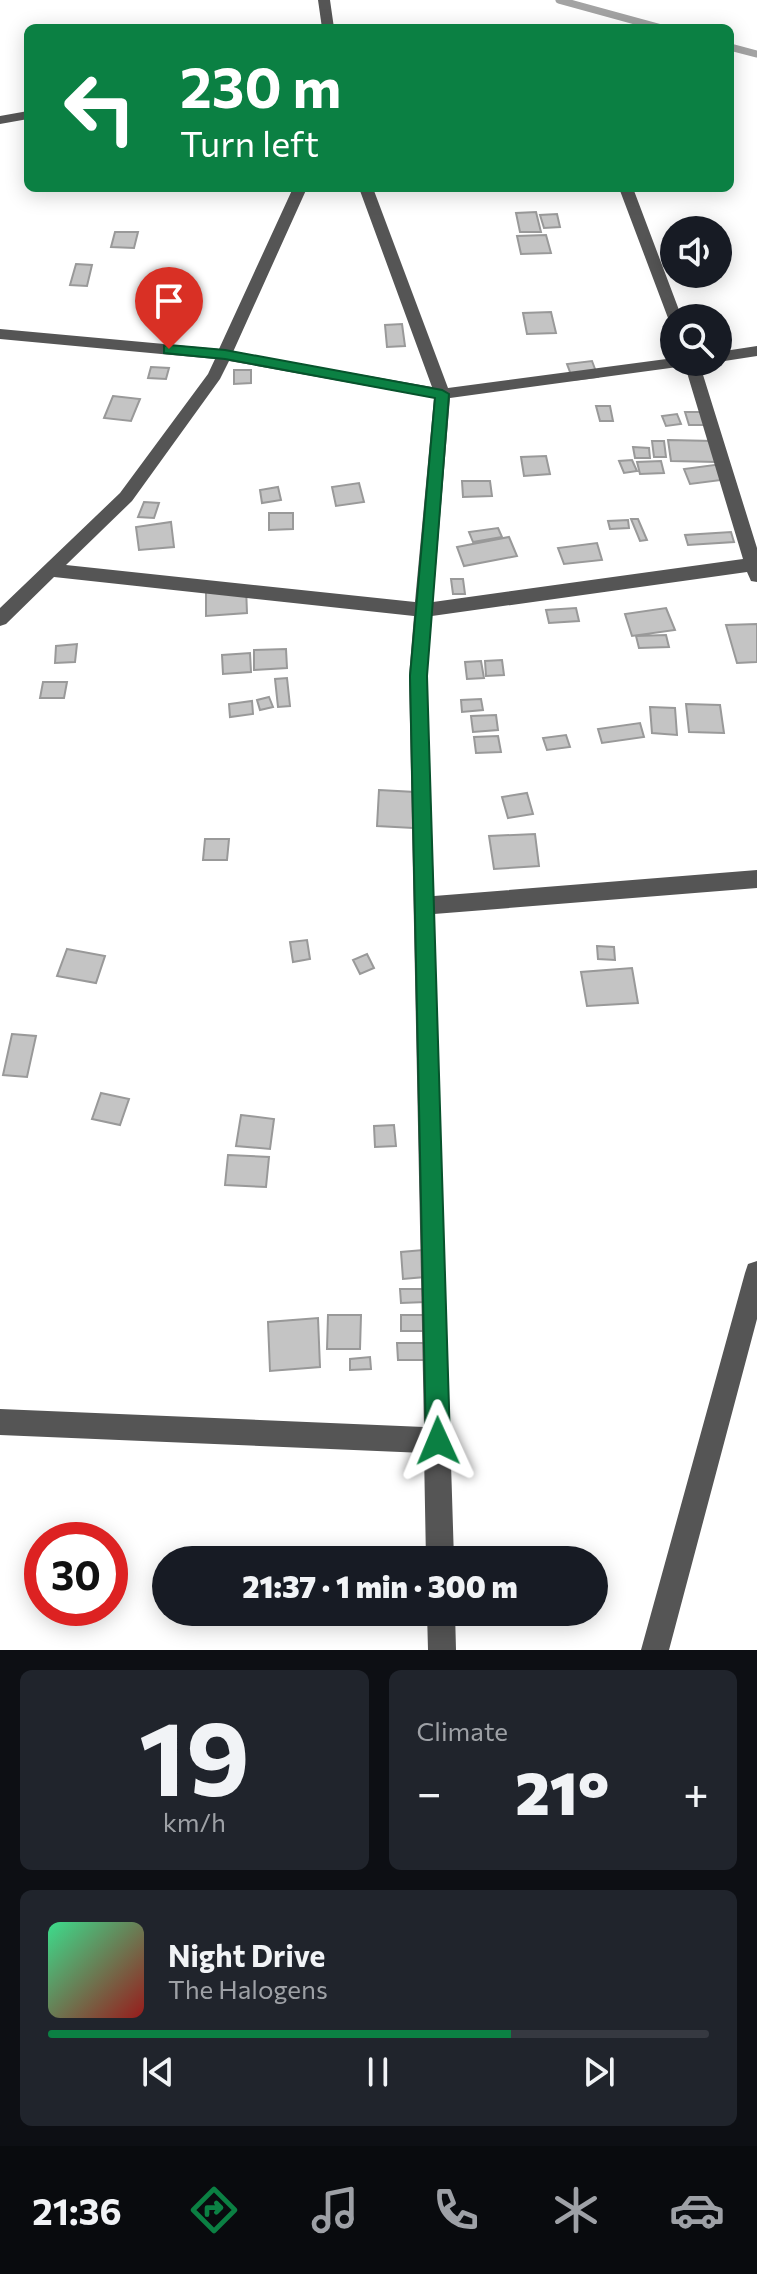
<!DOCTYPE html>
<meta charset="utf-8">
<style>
:root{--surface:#171b24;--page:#20242c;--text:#f1f3f6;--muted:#9ea1a6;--line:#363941;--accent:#0b8043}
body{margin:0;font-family:Commissioner,sans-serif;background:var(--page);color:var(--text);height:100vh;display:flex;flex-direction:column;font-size:30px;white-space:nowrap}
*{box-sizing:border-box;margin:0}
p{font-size:26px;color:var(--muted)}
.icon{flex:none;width:44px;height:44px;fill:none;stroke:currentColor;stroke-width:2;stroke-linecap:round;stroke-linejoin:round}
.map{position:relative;height:1650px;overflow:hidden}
.side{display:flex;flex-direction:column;gap:20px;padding:20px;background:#0d0f14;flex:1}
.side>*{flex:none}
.top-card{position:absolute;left:24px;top:24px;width:710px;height:168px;border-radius:12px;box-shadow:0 4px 20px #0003;background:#0b8043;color:#fff;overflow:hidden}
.tools{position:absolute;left:660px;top:216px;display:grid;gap:16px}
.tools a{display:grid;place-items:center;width:72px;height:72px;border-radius:50%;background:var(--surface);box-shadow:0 4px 20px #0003;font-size:40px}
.speed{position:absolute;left:24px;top:1522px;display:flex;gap:16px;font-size:40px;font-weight:700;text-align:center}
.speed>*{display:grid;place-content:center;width:104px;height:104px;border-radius:50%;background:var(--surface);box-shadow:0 4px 20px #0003;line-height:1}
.speed .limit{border:12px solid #d22;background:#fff;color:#111}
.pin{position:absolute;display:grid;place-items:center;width:68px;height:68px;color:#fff;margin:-82px -34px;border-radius:50% 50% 50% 0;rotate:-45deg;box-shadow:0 0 8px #0007}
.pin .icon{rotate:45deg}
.me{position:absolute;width:88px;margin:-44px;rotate:359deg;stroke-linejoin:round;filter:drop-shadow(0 0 6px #0008)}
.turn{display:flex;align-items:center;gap:28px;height:168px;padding:0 24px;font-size:36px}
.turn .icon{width:104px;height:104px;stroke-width:2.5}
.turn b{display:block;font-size:56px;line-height:68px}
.big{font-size:60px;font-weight:800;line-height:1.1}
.side .card{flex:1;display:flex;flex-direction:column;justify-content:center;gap:12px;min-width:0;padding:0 28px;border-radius:12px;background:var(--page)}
.side .dial{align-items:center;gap:0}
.dial b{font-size:104px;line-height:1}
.song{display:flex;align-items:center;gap:24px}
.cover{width:96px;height:96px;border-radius:12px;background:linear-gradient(135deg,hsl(150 70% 55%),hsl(0 70% 35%))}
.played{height:8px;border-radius:4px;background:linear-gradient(90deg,var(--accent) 70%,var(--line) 70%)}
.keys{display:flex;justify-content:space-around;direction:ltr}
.heat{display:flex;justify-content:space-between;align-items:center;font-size:44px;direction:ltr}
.side .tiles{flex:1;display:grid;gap:20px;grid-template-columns:1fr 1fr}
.card:last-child{grid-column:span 2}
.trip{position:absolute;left:152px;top:1546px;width:456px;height:80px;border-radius:40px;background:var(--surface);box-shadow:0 4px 20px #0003;font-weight:800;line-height:80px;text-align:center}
.dock{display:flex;height:128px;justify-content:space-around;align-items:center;background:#090b0e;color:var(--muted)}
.dock .icon{width:56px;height:56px}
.dock .current{color:var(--accent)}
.dock b{font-size:36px;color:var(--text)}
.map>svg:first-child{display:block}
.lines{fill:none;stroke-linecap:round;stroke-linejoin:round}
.stream{stroke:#a3a3a3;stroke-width:7}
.building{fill:#c4c4c4;stroke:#999;stroke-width:2}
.minor{fill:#555;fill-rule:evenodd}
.route{fill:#0b8043;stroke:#07532c;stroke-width:2}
</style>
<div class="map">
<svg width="757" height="1650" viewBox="0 0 757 1650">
<rect width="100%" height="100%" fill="#fff"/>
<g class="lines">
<path class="stream" d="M559,0L661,28
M730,47L757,54"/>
</g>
<path class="building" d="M536,212L541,232H520L516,213Z
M557,214L560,227L544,228L540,215Z
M115,232H138L134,248L111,247Z
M546,235L551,253L521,254L517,236Z
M76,264L92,265L87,286L70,285Z
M551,312L556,333L527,334L523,313Z
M402,324L405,346L387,347L385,325Z
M592,361L598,377L573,380L567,364Z
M151,367L169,368L166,379L148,378Z
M234,370H251V383L234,384Z
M113,396L140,399L131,421L104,418Z
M596,406H610L613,421H600Z
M685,412H704L708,425H689Z
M677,414L681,424L666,426L662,416Z
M668,440L713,441L717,462L671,461Z
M652,441H664L666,457H654Z
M633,447L649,448L650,458H635Z
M546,456L550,474L524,476L521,457Z
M632,460L637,471L624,473L619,461Z
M661,461L664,473L640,474L637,462Z
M722,464L729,479L690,484L684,469Z
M462,481H490L492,496L463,497Z
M359,483L364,502L336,506L332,487Z
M278,487L281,500L262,503L260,490Z
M144,502L159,503L154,518L138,517Z
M269,513H293V529L269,530Z
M631,519H638L647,540L640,541Z
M628,520L629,528L610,529L608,521Z
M171,522L174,547L139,550L136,527Z
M498,528L502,537L473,542L469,532Z
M731,532L734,542L688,545L685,535Z
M509,537L517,556L464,566L457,547Z
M597,543L602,560L564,564L558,548Z
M451,579H463L465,594H453Z
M246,587L247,613L206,616V589Z
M576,608L579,621L549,623L546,610Z
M666,608L675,630L632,636L625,614Z
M757,624V662L737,663L726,625Z
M666,635L669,647L639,648L636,636Z
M77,644L75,662L55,663L56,646Z
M286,649L287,668L254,670V650Z
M250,653L251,672L223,674L222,655Z
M502,660L504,675L486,676L485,661Z
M481,661L484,678L467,679L465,662Z
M287,678L290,706L278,707L275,679Z
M43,682H67L64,698H40Z
M269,697L273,707L260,710L257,700Z
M481,699L483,710L462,712L461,700Z
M252,701L253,714L230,717L229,704Z
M686,704L720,705L724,733L689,732Z
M650,707L675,708L677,735L652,733Z
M496,715L498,730L473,732L471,716Z
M640,723L644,737L602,743L598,729Z
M566,735L570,747L547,750L543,738Z
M498,736L501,752L476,753L474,737Z
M379,790L415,792L413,828L377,826Z
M527,793L533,814L508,818L502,797Z
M535,834L539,866L494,869L489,836Z
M205,839H229L227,860H203Z
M307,940L310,959L293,962L290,942Z
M597,946L614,947L615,960L598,959Z
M67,949L105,956L96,983L57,976Z
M367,954L374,968L360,974L353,960Z
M632,968L638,1003L587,1006L581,972Z
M12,1034L36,1036L27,1077L3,1075Z
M101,1093L129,1099L120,1125L92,1119Z
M241,1115L274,1119L270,1149L236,1146Z
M394,1125L396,1146L375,1147L374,1126Z
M228,1155L269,1157L266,1187L225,1185Z
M423,1250L425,1277L403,1279L401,1252Z
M400,1289H426V1302L401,1303Z
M328,1315H361L360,1349H327Z
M401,1315H425L426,1331H401Z
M318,1318L320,1367L270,1371L268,1322Z
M397,1343H424V1360H398Z
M370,1357L371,1369L350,1370V1359Z"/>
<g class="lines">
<path class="minor" d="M318,0H330L334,28H322Z
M28,111V119L0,124V116Z
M293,188H307L233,352L432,387L359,188H373L448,388L674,358V362H699L757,548V582L751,581L747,572L432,616L427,676L434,896L757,870V888L434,914L454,1560H426L424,1453L0,1435V1409L424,1427L409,676L414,616L54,577L6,624L0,626V608L120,493L208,374L215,359L0,339V329L219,349ZM229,361L434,398L415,602L66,565L132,501L220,379ZM685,366L743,559L433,602L450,398Z
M619,188H633L682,318H674V322L668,318Z
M757,346V356L718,362V352Z
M757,1261V1319L669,1650H641L745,1273L748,1264Z
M427,1612H455L456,1650H428Z"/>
</g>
<path class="route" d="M169,345L225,350L442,390L449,394L427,676L450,1441L447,1450L438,1453L430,1450L426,1441L410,676L435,398L225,359L164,353V346Z"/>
</svg>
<div class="tools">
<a><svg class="icon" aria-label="sound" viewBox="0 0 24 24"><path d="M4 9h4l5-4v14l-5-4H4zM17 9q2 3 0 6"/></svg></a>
<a><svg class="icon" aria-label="search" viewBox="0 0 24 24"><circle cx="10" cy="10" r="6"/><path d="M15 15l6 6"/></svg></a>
</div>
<div class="speed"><div class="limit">30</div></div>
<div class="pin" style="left:169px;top:349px;background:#d93025"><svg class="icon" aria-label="arrive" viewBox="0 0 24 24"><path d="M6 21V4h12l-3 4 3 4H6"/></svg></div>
<svg class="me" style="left:438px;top:1441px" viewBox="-20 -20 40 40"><path d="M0-17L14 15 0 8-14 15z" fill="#0b8043" stroke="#fff" stroke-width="4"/></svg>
<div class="trip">21:37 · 1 min · 300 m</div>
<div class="top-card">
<div class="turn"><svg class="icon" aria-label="left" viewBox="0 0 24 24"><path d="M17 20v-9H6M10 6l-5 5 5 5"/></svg><div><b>230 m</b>Turn left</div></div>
</div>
</div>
<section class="side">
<div class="tiles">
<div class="card dial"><b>19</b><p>km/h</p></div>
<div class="card"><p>Climate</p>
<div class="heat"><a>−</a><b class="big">21°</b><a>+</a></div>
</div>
<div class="card">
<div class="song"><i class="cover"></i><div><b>Night Drive</b><p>The Halogens</p></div></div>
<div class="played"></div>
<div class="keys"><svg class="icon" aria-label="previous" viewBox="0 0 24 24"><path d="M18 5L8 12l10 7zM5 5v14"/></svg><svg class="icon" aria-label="pause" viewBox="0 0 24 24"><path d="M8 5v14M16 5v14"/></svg><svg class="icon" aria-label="next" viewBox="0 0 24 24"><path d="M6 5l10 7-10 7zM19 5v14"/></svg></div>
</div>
</div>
</section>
<nav class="dock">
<b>21:36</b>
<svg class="icon current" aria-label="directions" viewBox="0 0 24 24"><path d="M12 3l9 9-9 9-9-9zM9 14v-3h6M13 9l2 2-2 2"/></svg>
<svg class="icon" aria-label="music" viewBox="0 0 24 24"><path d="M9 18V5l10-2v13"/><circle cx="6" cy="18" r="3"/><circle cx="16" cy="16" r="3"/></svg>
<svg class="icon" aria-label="phone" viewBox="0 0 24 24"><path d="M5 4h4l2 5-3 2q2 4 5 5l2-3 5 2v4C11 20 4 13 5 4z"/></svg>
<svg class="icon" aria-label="climate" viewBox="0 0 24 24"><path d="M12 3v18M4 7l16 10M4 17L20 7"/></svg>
<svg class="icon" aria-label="car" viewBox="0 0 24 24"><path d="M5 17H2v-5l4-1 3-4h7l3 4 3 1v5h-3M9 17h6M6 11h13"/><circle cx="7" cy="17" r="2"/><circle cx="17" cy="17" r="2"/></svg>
</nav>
